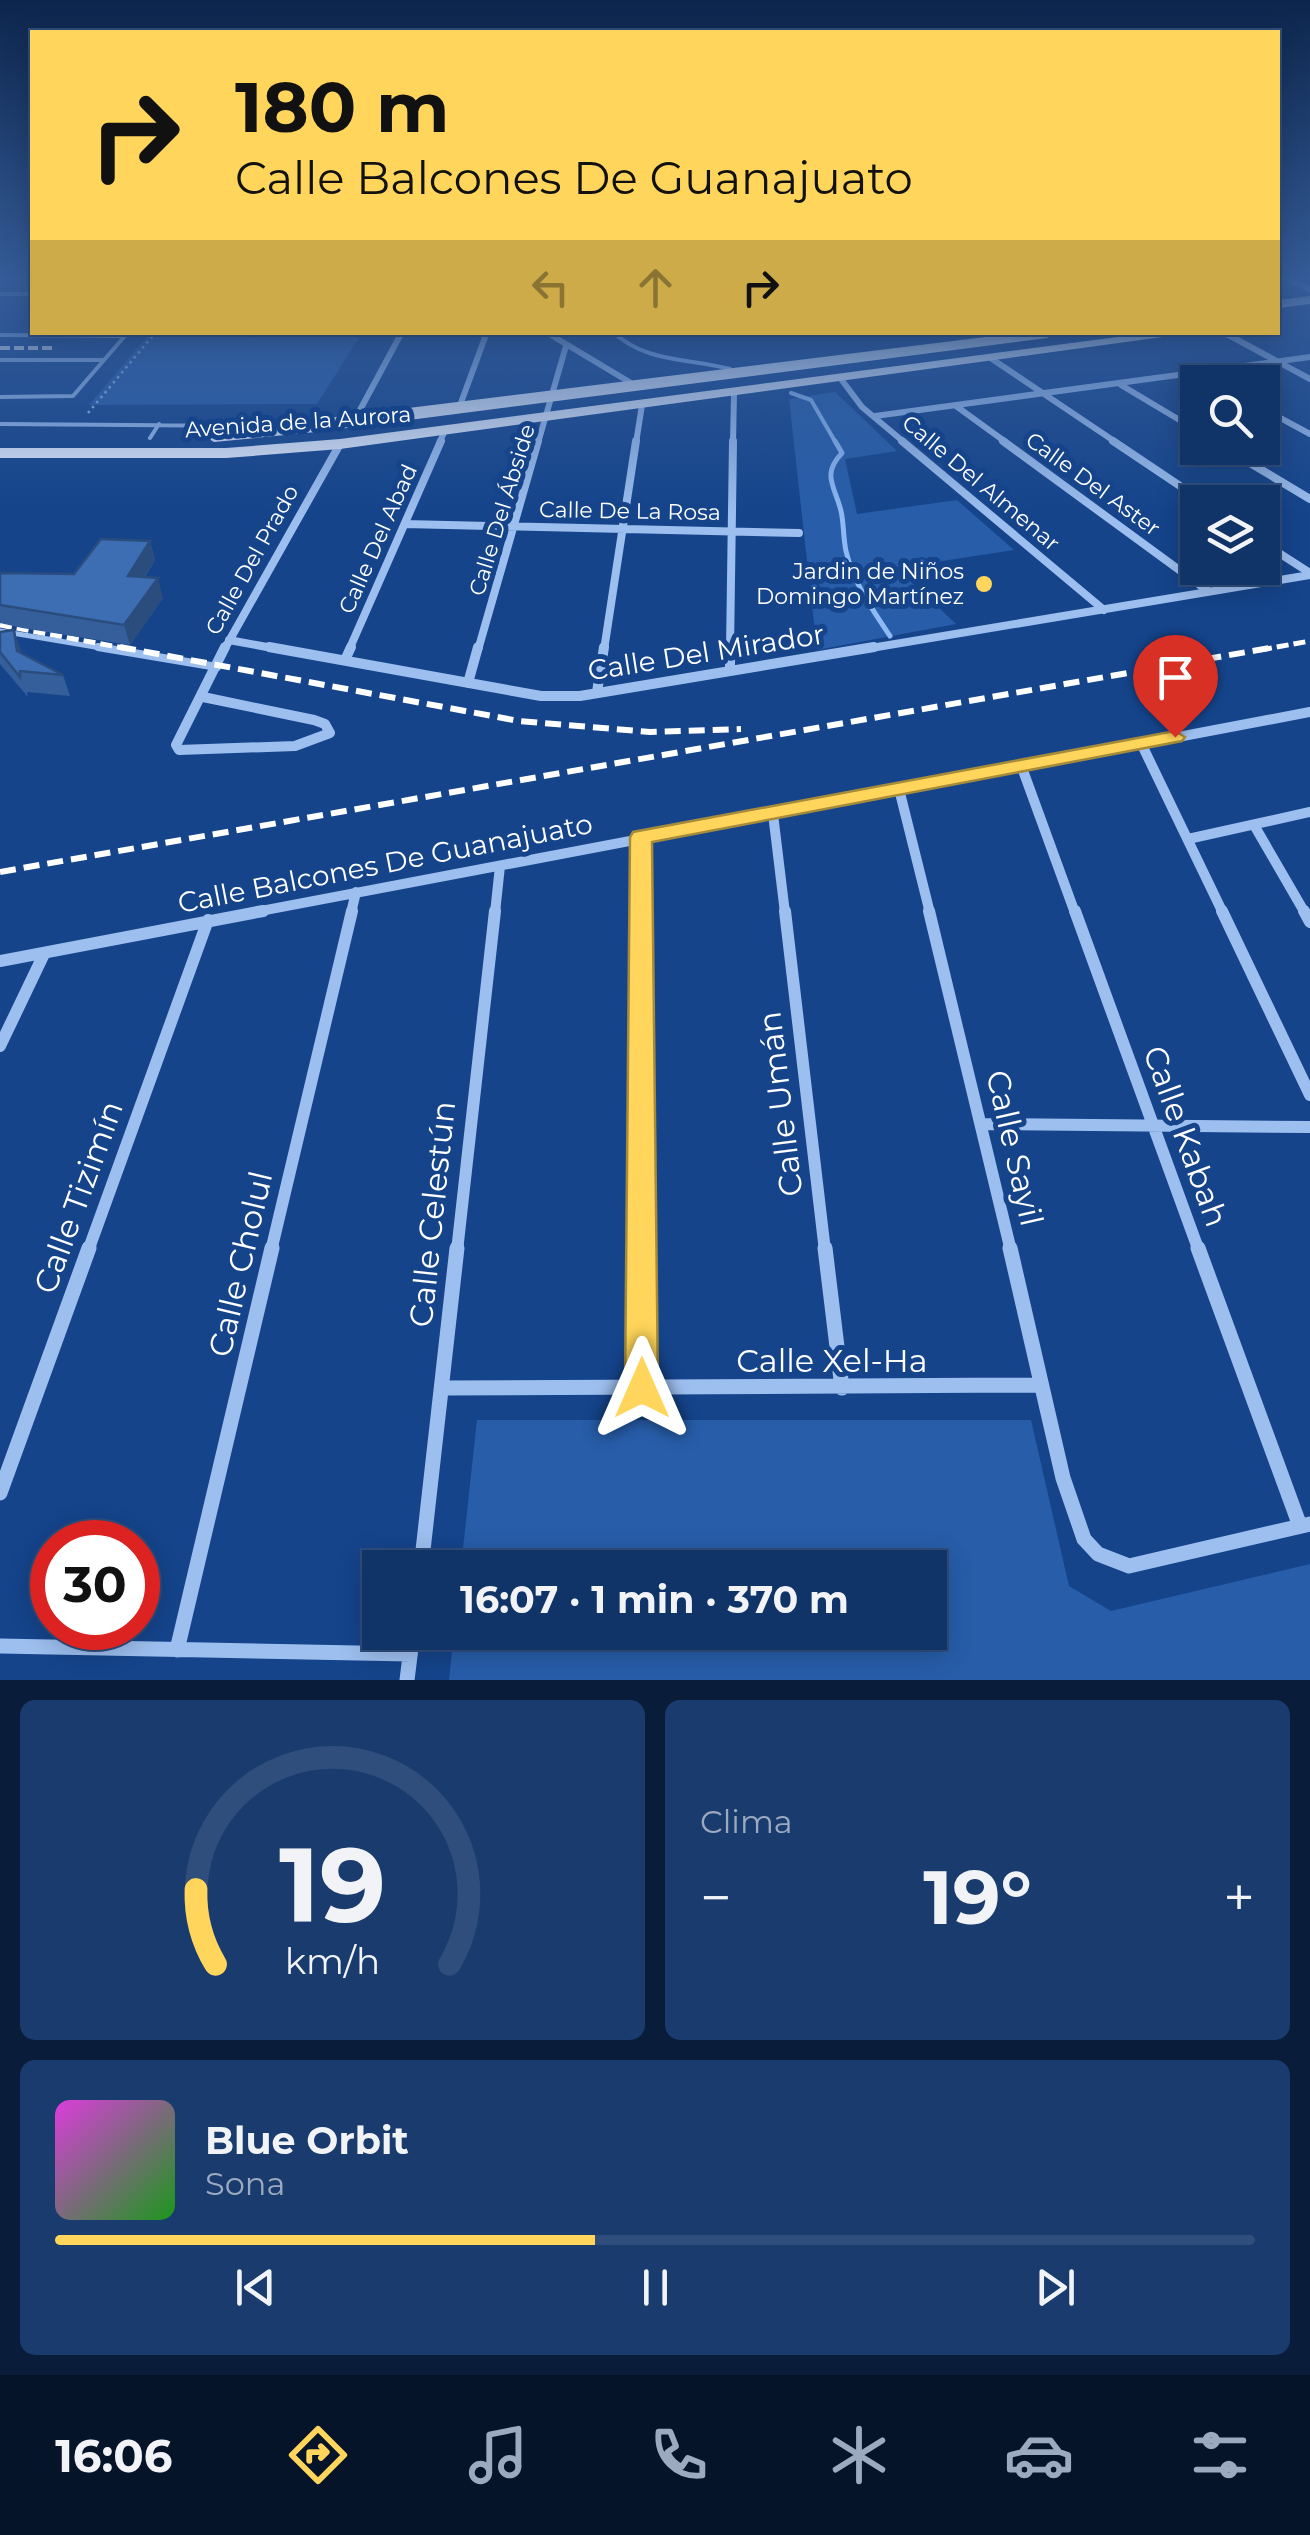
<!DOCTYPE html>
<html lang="es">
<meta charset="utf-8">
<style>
:root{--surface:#103368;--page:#193b6e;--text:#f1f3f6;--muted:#9caac0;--line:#304e7c;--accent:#ffd65b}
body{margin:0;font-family:Montserrat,sans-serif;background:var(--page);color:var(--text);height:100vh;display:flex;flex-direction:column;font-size:38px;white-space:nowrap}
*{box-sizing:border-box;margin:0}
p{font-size:32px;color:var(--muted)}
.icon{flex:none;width:55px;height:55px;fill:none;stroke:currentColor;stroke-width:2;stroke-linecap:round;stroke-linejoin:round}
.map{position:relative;height:1680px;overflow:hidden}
.drawer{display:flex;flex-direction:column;gap:20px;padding:20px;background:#091c39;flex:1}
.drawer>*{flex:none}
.guide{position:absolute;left:30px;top:30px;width:1250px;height:305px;border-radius:0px;box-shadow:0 5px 25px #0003,0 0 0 2px var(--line);background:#ffd65b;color:#111;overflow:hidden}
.controls{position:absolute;left:1180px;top:365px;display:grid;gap:20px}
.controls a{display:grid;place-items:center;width:100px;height:100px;border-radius:0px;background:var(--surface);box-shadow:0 5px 25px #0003,0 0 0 2px var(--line);font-size:50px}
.speed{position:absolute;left:30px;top:1520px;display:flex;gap:20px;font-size:50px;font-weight:700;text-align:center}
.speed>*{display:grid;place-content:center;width:130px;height:130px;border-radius:50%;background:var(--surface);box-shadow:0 5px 25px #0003,0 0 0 2px var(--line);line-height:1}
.speed .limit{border:15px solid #d22;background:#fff;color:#111}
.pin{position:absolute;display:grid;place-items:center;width:85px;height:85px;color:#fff;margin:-102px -42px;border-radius:50% 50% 50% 0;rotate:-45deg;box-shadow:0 0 10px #0007}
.pin .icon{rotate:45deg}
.me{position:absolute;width:110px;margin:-55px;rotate:0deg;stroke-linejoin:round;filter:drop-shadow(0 0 8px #0008)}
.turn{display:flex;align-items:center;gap:35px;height:210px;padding:0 40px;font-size:45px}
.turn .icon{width:130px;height:130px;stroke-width:2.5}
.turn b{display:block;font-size:70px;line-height:85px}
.lanes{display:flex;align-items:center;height:95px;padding:0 40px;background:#0003;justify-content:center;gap:50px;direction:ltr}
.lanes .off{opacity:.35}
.big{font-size:75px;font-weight:700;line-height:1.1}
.drawer .card{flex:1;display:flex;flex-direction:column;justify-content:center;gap:15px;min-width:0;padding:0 35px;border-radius:15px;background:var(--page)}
.drawer .dial{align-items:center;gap:0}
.dial svg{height:260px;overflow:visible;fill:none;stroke:var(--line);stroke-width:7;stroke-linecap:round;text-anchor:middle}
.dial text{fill:var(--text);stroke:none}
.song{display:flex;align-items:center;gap:30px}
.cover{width:120px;height:120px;border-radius:15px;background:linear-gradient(135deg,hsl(300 70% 55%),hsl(120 70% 35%))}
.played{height:10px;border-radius:5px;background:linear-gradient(90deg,var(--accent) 45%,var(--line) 45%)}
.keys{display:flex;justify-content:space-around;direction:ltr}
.heat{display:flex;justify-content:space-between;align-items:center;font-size:55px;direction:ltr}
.drawer .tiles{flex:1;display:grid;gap:20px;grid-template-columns:1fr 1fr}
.card:last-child{grid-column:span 2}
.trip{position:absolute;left:362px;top:1550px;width:585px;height:100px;border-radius:0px;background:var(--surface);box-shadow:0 5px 25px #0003,0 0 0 2px var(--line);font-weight:700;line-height:100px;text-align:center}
.tab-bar{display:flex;height:160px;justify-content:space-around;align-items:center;background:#06142a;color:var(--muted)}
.tab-bar .icon{width:70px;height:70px}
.tab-bar .on{color:var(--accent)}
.tab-bar b{font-size:45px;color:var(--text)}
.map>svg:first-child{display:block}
.green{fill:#275da9}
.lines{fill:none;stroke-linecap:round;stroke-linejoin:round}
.stream-far1{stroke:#8fb9f2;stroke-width:4}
.stream{stroke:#8fb9f2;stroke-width:5}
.path{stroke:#9dbfef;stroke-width:2.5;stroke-dasharray:2.5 4;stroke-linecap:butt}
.service-far2{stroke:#9dbfef;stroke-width:4}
.service-far1{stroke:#9dbfef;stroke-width:5}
.service{stroke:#9dbfef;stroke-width:8}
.minor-far4{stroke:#9dbfef;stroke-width:6}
.minor-far3{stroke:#9dbfef;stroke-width:8}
.minor-far2{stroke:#9dbfef;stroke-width:10}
.minor-far1{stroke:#9dbfef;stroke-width:12}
.minor{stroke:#9dbfef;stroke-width:15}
.primary{fill:#e5eeff;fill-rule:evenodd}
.rail-far2{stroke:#fff;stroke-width:4;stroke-dasharray:10 4;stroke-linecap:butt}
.rail-far1{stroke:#fff;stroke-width:5;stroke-dasharray:12 5;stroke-linecap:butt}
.rail{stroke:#fff;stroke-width:6;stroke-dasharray:16 8;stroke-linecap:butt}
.wall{fill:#345f9b}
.shaded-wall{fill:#2b4d7e}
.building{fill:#3d6eb4;stroke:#2b4d7e;stroke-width:2.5}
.route{fill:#ffd65b;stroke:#a68b3b;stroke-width:2.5}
.poi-dot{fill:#ffd65b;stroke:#15448b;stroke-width:4}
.labels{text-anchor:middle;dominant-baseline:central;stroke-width:10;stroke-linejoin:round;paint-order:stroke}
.far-street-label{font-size:22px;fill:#fff;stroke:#15448b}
.far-poi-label{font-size:22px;fill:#fff;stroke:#15448b;text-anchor:end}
.street-label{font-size:28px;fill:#fff;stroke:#15448b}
.near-street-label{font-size:32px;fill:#fff;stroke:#15448b}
</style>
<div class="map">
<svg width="1310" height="1680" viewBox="0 0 1310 1680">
<rect width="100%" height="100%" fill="#15448b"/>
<path class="green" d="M151,332H362V333L317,404L89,405Z
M835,392L897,451L845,459L857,514L957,500L1014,550L897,568L956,624L817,650L789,399Z
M477,1420H1031L1069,1586L1111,1611L1310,1564V1680H449L454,1633L930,1632V1568L461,1567Z"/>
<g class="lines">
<path class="stream-far1" d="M613,332C646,363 689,358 730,369
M791,393L811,400L836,443"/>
<path class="stream" d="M835,441L842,453C821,475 835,486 841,511C844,524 843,537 846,551C853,582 872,609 890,636"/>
<path class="path" d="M88,413L156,332"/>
<path class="service-far2" d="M0,294H32
M0,335L125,336
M0,360H104L73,396L0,397
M104,360L125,336
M0,424L272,426
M150,438L159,424"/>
<path class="service-far1" d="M0,631L113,650"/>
<path class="service" d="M98,647L217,667"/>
<path class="minor-far4" d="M1292,281L1310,289
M546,332L636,386
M1223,332L1310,379
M992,359L1117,443
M841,379L862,407L905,443
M1121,385L1198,431
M956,406L1007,443
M459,408L487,332
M1262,408L1310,434
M875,416L1310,357
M353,423L402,332
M439,443L444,433
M538,443L566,346
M636,443L642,405
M733,443L734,394"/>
<path class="minor-far3" d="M902,441L1104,610
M1003,441L1208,591
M1113,441L1204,502
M1225,448L1310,499
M405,524L799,533
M1262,542L1310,573
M229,640L283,650
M224,650L340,444
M349,650L441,441
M478,650L538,441
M604,650L636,441
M730,650L733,441
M859,650L1310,575"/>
<path class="minor-far2" d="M269,647L541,696H580L874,647
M345,660L351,647
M730,670V647
M468,683L478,647
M597,692L604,647
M203,697L314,720L325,724L330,733L295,746L179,750L176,745L225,647
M1141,743L1223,913
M1021,765L1075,913
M899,789L930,913
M773,814L785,913
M1254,825L1305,913
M641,837V913
M1188,839L1310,812
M250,913L1310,712
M351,913L356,892
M495,913L500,866"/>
<path class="minor-far1" d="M641,911V1251
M785,911L825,1251
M929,911L1011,1251
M1075,911L1199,1251
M1222,911L1310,1095
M1304,911L1310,922
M0,961L263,911
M0,1046L44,954
M982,1124L1310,1127
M88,1251L208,920
M271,1251L352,911
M457,1251L495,911"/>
<path class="minor" d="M641,1248V1387
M825,1248L842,1388
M1010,1248L1063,1478L1084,1539L1098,1554L1129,1566L1310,1524
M1198,1248L1300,1526
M444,1388L1041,1385
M0,1493L89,1248
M421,1568L457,1248
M0,1646L410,1654
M177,1650L272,1248
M407,1680L413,1632"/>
<path class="primary" d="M1310,296V304L1278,308V300Z
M1026,332L1054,334L1047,338L316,432L214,442L206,437L214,432Z
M1156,332H1199L340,449L226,458H0V448H226L340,439Z"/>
<path class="rail-far2" d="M0,348H53"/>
<path class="rail-far1" d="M0,625L134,650
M1260,650L1310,641"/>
<path class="rail" d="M120,647L519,721L650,732L741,729
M0,872L1275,647"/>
</g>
<path class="wall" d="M150,541L155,560L145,577L163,598L130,645L22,628L0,623V573L74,574Z
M0,632L21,650V653L63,675L70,696L27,692L28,697L0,664Z"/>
<path class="shaded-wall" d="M150,541L155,560L133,595L128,576Z
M158,578L163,598L130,645L124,625Z
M14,630L21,650L24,671L17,651Z"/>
<path class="building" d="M101,539L150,541L128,576L158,578L124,625L0,605V573L74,574Z
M14,630L17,651L63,675L20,671V677L0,652V632Z"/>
<linearGradient id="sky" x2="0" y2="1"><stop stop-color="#0c254c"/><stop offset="0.54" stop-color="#355c98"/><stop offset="1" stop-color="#355c98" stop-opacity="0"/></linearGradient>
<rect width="1310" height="516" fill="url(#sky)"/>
<path class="route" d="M1175,731L1185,737L1182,741L652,842L658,1388L653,1399L642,1404L630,1399L625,1388L630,837L633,832Z"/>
<circle class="poi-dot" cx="984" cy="584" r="10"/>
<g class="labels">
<g class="far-street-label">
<text transform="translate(298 422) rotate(-4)">Avenida de la Aurora</text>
<text transform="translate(981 483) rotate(40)">Calle Del Almenar</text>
<text transform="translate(1093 484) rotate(36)">Calle Del Aster</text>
<text transform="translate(502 510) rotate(-73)">Calle Del Ábside</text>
<text transform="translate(630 511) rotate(1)">Calle De La Rosa</text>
<text transform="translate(378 539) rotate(-66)">Calle Del Abad</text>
<text transform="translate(252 560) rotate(-61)">Calle Del Prado</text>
</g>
<g class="far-poi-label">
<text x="964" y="571">Jardin de Niños<tspan x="964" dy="25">Domingo Martínez</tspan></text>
</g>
<g class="street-label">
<text transform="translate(706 652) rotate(-9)">Calle Del Mirador</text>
<text transform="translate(385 863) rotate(-11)">Calle Balcones De Guanajuato</text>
</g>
<g class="near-street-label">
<text transform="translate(780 1104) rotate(-97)">Calle Umán</text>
<text transform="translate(1186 1136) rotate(70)">Calle Kabah</text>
<text transform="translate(1015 1148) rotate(77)">Calle Sayil</text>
<text transform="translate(78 1197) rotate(-70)">Calle Tizimín</text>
<text transform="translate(432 1214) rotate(-84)">Calle Celestún</text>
<text transform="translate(240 1264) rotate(-77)">Calle Cholul</text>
<text x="832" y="1360">Calle Xel-Ha</text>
</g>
</g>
</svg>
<div class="controls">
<a><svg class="icon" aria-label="search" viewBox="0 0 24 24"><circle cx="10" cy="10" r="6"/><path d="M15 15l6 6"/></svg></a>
<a><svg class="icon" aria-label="layers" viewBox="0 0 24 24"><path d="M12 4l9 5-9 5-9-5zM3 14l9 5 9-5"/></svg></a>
</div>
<div class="speed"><div class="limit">30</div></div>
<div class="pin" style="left:1175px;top:737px;background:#d93025"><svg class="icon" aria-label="arrive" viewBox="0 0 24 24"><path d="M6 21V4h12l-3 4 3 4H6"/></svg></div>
<svg class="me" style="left:642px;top:1388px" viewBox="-20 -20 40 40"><path d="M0-17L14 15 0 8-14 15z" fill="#ffd65b" stroke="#fff" stroke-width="4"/></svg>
<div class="trip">16:07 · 1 min · 370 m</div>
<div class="guide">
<div class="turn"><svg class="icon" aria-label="right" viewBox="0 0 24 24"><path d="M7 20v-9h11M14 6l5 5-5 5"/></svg><div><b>180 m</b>Calle Balcones De Guanajuato</div></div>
<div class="lanes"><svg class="icon off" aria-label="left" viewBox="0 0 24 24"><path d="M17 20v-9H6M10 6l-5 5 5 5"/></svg><svg class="icon off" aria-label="ahead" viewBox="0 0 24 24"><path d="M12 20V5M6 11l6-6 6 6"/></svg><svg class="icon" aria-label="right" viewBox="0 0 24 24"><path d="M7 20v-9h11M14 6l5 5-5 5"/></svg></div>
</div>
</div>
<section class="drawer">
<div class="tiles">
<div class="card dial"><svg viewBox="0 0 100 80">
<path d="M14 69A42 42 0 1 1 86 69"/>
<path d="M14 69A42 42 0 0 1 8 46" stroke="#ffd65b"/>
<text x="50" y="56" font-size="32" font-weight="700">19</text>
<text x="50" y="72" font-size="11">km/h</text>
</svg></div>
<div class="card"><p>Clima</p>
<div class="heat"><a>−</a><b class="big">19°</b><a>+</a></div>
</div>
<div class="card">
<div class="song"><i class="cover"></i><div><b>Blue Orbit</b><p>Sona</p></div></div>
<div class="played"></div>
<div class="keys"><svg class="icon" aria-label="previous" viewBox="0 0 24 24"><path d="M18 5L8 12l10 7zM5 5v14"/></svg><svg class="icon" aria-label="pause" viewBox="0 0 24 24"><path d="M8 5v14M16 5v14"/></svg><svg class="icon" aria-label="next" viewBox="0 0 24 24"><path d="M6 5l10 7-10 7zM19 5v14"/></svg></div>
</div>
</div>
</section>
<nav class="tab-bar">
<b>16:06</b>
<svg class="icon on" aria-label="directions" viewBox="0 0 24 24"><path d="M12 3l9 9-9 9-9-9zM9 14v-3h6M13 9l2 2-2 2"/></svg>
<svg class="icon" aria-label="music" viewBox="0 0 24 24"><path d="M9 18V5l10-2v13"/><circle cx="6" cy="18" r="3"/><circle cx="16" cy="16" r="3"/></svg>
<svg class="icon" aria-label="phone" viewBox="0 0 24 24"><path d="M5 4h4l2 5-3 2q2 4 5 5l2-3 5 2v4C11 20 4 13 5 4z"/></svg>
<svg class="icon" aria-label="climate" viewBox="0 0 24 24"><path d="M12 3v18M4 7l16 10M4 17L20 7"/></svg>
<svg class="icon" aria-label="car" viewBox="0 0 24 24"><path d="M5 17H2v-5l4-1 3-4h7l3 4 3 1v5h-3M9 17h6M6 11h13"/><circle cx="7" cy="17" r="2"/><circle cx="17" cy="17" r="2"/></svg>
<svg class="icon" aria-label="filters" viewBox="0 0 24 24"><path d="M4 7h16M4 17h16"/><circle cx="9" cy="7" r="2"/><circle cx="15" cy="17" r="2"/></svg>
</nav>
